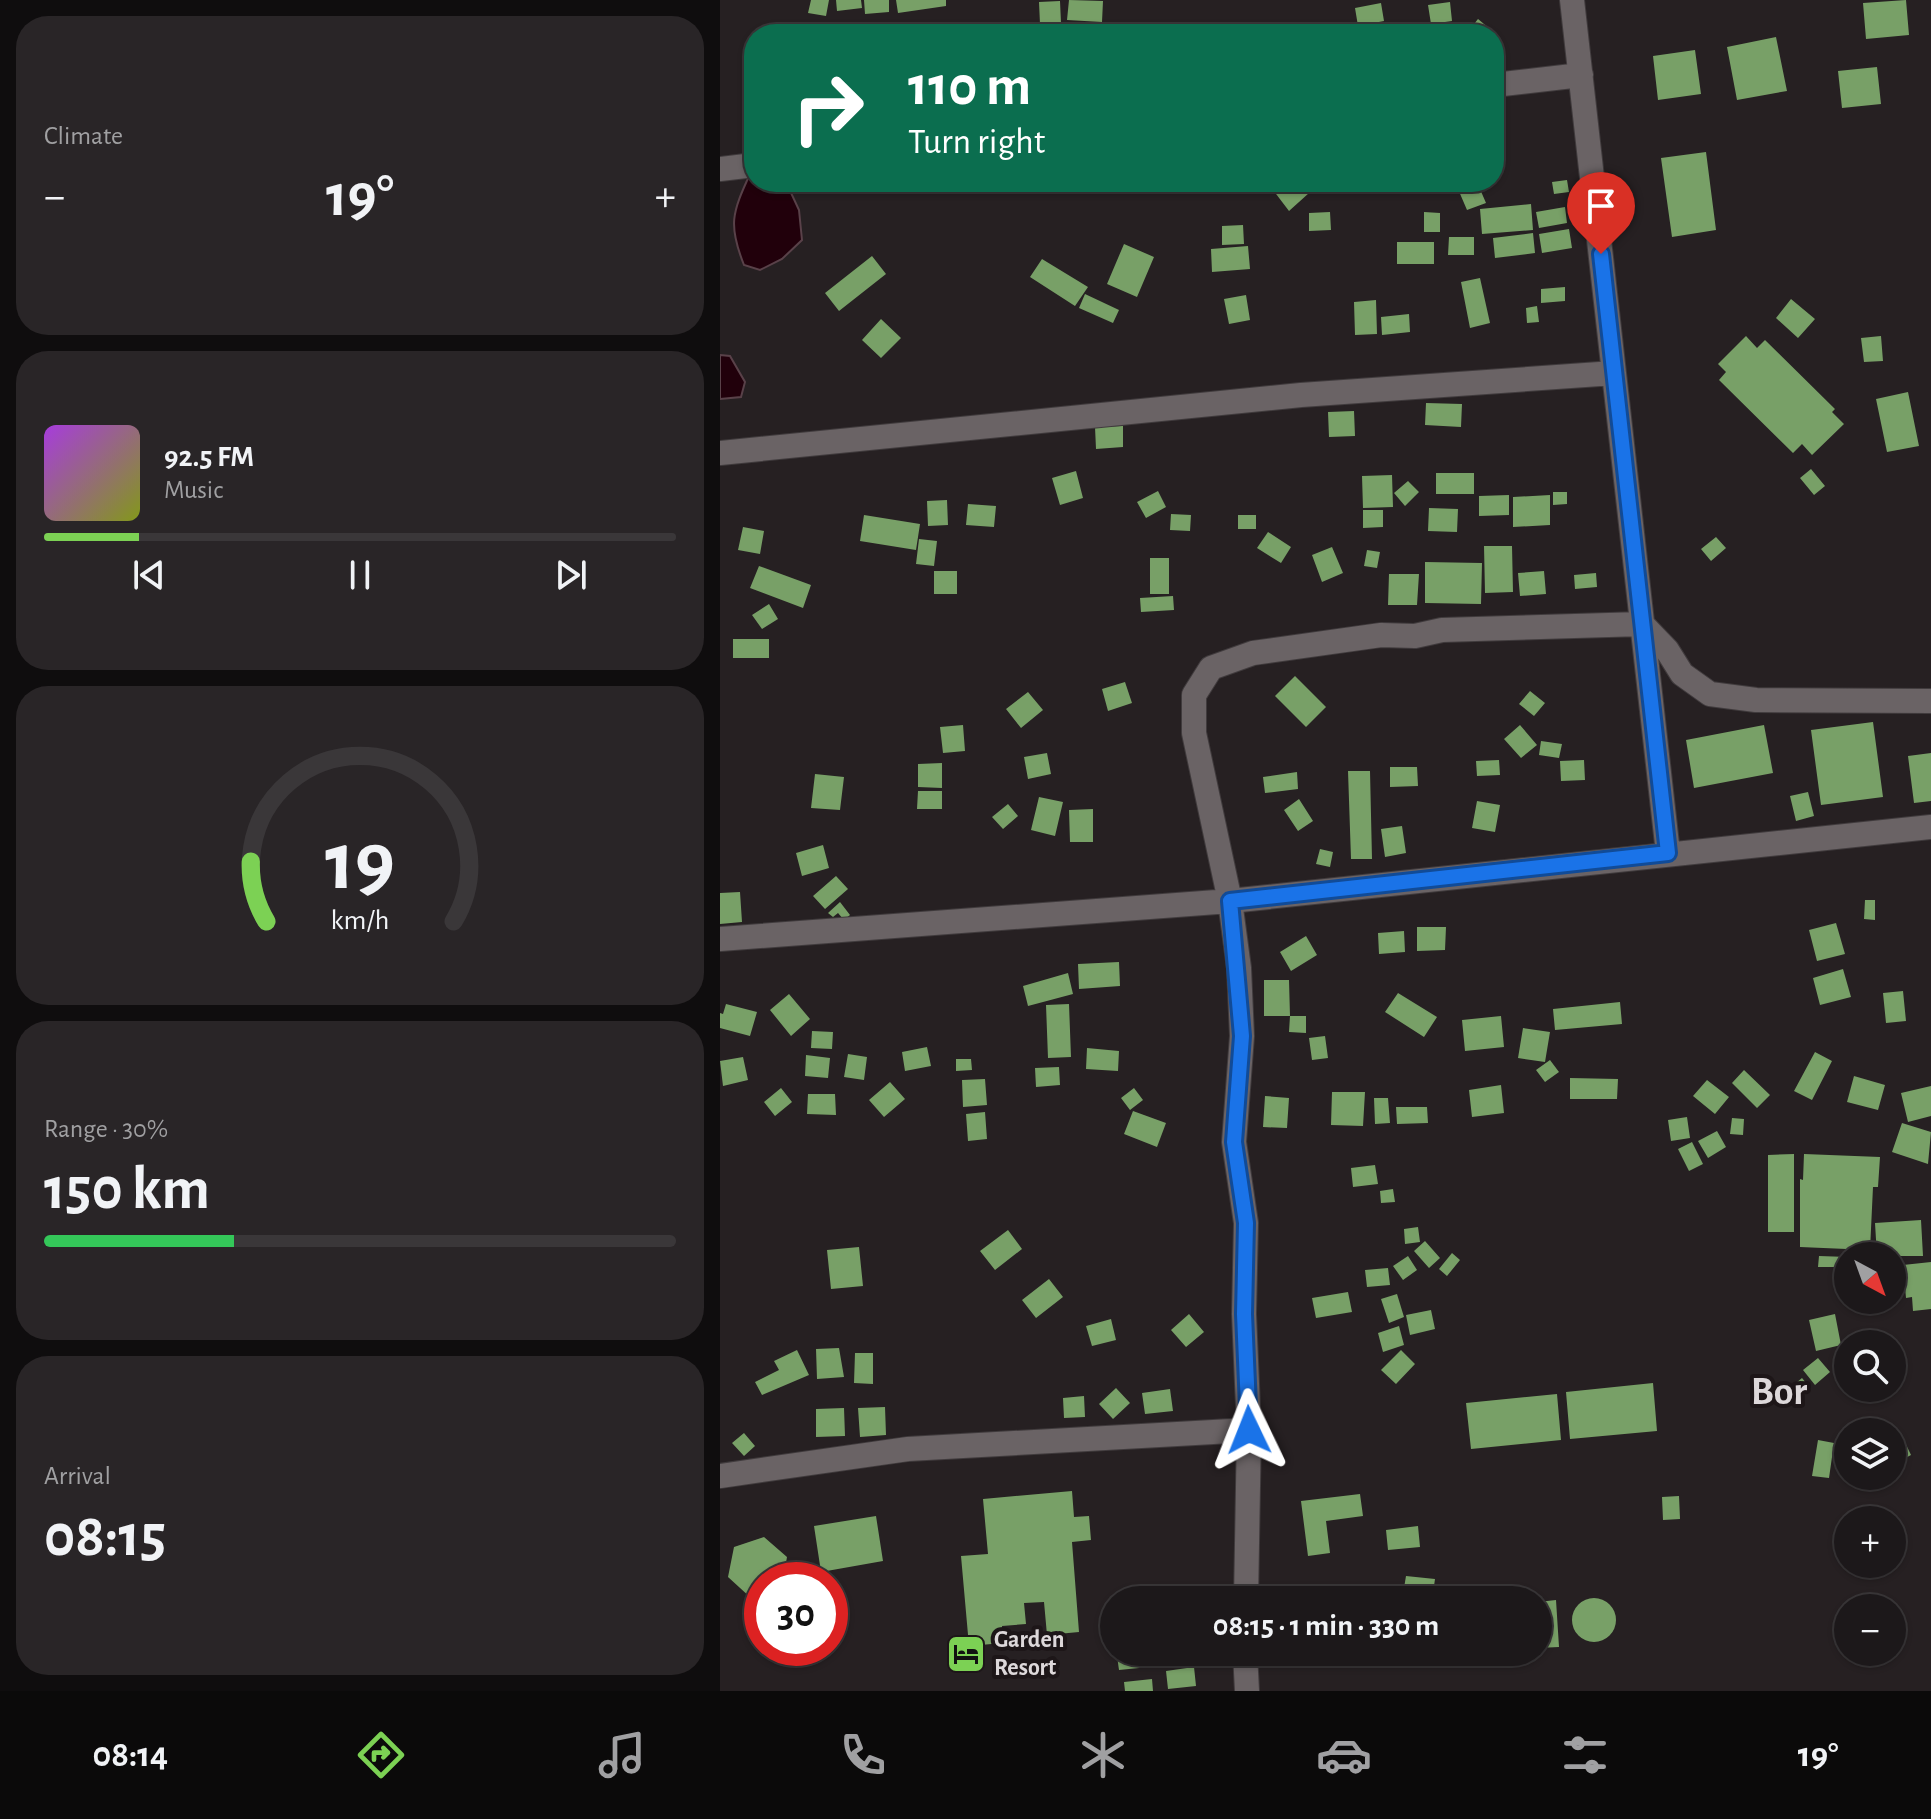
<!DOCTYPE html>
<meta charset="utf-8">
<style>
:root{--surface:#1c181a;--page:#292527;--text:#f1f3f6;--muted:#a0a0a2;--line:#3a3739;--accent:#7cd154}
body{margin:0;font-family:"Alegreya Sans",sans-serif;background:var(--page);color:var(--text);height:100vh;display:flex;flex-direction:column;font-size:30px;white-space:nowrap}
*{box-sizing:border-box;margin:0}
p{font-size:26px;color:var(--muted)}
.icon{flex:none;width:44px;height:44px;fill:none;stroke:currentColor;stroke-width:2;stroke-linecap:round;stroke-linejoin:round}
.map{position:relative;flex:1;overflow:hidden}
.drawer{display:flex;flex-direction:column;gap:16px;padding:16px;background:#0f0d0e;width:720px}
.drawer>*{flex:none}
.top-card{position:absolute;left:24px;top:24px;width:760px;height:168px;border-radius:32px;box-shadow:0 2px 6px #0004,0 0 0 2px var(--line);background:#0b6e4f;color:#fff;overflow:hidden}
.needle{width:52px;rotate:139deg}
.buttons{position:absolute;left:1114px;top:1242px;display:grid;gap:16px}
.buttons a{display:grid;place-items:center;width:72px;height:72px;border-radius:50%;background:var(--surface);box-shadow:0 2px 6px #0004,0 0 0 2px var(--line);font-size:40px}
.speed{position:absolute;left:24px;top:1562px;display:flex;gap:16px;font-size:40px;font-weight:700;text-align:center}
.speed>*{display:grid;place-content:center;width:104px;height:104px;border-radius:50%;background:var(--surface);box-shadow:0 2px 6px #0004,0 0 0 2px var(--line);line-height:1}
.speed .limit{border:12px solid #d22;background:#fff;color:#111}
.pin{position:absolute;display:grid;place-items:center;width:68px;height:68px;color:#fff;margin:-82px -34px;border-radius:50% 50% 50% 0;rotate:-45deg;box-shadow:0 0 8px #0007}
.pin .icon{rotate:45deg}
.me{position:absolute;width:88px;margin:-44px;rotate:358deg;stroke-linejoin:round;filter:drop-shadow(0 0 6px #0008)}
.turn{display:flex;align-items:center;gap:28px;height:168px;padding:0 32px;font-size:36px}
.turn .icon{width:104px;height:104px;stroke-width:2.5}
.turn b{display:block;font-size:56px;line-height:68px}
.big{font-size:60px;font-weight:700;line-height:1.1}
.drawer .card{flex:1;display:flex;flex-direction:column;justify-content:center;gap:12px;min-width:0;padding:0 28px;border-radius:32px;background:var(--page)}
.drawer .dial{align-items:center;gap:0}
.dial svg{height:208px;overflow:visible;fill:none;stroke:var(--line);stroke-width:7;stroke-linecap:round;text-anchor:middle}
.dial text{fill:var(--text);stroke:none}
.song{display:flex;align-items:center;gap:24px}
.cover{width:96px;height:96px;border-radius:12px;background:linear-gradient(135deg,hsl(280 70% 55%),hsl(70 70% 35%))}
.played{height:8px;border-radius:4px;background:linear-gradient(90deg,var(--accent) 15%,var(--line) 15%)}
.keys{display:flex;justify-content:space-around;direction:ltr}
.heat{display:flex;justify-content:space-between;align-items:center;font-size:44px;direction:ltr}
.charge{height:12px;border-radius:6px;background:linear-gradient(90deg,#34c759 30%,var(--line) 0)}
.trip{position:absolute;left:380px;top:1586px;width:452px;height:80px;border-radius:40px;background:var(--surface);box-shadow:0 2px 6px #0004,0 0 0 2px var(--line);font-weight:700;line-height:80px;text-align:center}
.tab-bar{display:flex;height:128px;justify-content:space-around;align-items:center;background:#0b0a0a;color:var(--muted)}
.tab-bar .icon{width:56px;height:56px}
.tab-bar .selected{color:var(--accent)}
.tab-bar b{font-size:36px;color:var(--text)}
main{display:flex;flex:1;min-height:0}
.map>svg:first-child{display:block}
.water{fill:#21000b;stroke:#594149;stroke-width:2}
.building{fill:#78a067}
.lines{fill:none;stroke-linecap:round;stroke-linejoin:round}
.street-casing{stroke:#403b3d;stroke-width:26}
.street{stroke:#6a6365;stroke-width:24}
.route-casing{stroke:#114b97;stroke-width:20}
.route{stroke:#1a73e8;stroke-width:14}
.labels{text-anchor:middle;dominant-baseline:central;stroke-width:8;stroke-linejoin:round;paint-order:stroke}
.poi-label{font-size:24px;font-weight:bold;fill:#ddd8da;stroke:#1d1618;text-anchor:start}
.town-label{font-size:40px;font-weight:bold;fill:#ddd8da;stroke:#1d1618}
</style>
<main>
<section class="drawer">
<div class="card"><p>Climate</p>
<div class="heat"><a>−</a><b class="big">19°</b><a>+</a></div>
</div>
<div class="card">
<div class="song"><i class="cover"></i><div><b>92.5 FM</b><p>Music</p></div></div>
<div class="played"></div>
<div class="keys"><svg class="icon" aria-label="previous" viewBox="0 0 24 24"><path d="M18 5L8 12l10 7zM5 5v14"/></svg><svg class="icon" aria-label="pause" viewBox="0 0 24 24"><path d="M8 5v14M16 5v14"/></svg><svg class="icon" aria-label="next" viewBox="0 0 24 24"><path d="M6 5l10 7-10 7zM19 5v14"/></svg></div>
</div>
<div class="card dial"><svg viewBox="0 0 100 80">
<path d="M14 69A42 42 0 1 1 86 69"/>
<path d="M14 69A42 42 0 0 1 8 46" stroke="#7cd154"/>
<text x="50" y="56" font-size="32" font-weight="700">19</text>
<text x="50" y="72" font-size="11">km/h</text>
</svg></div>
<div class="card"><p>Range · 30%</p><b class="big">150 km</b><div class="charge"></div></div>
<div class="card"><p>Arrival</p><b class="big">08:15</b></div>
</section>
<div class="map">
<svg width="1211" height="1691" viewBox="0 0 1211 1691">
<rect width="100%" height="100%" fill="#262022"/>
<path class="water" d="M30,174L34,175V182H66L79,210L82,240L62,259L40,270L24,265C8,225 12,213 30,174Z
M0,355L10,356L25,382L21,397L0,399Z"/>
<path class="building" d="M91,0H109L106,16L88,13Z
M116,0H141L142,8L117,11Z
M144,0H169V12L145,14Z
M176,0H226V6L178,13Z
M349,0L383,1L382,22L347,20Z
M1186,0L1189,35L1146,39L1143,3Z
M340,1L341,23L320,24L319,2Z
M730,2L732,21L711,24L708,5Z
M661,3L664,21L638,26L635,8Z
M758,19L770,29L767,34H746Z
M1056,37L1067,91L1017,100L1007,47Z
M975,50L981,94L938,100L933,56Z
M1157,67L1161,104L1122,108L1118,71Z
M986,152L996,230L952,237L941,158Z
M847,180L849,192L834,194L832,182Z
M547,182H579L589,193L569,211Z
M757,182L766,203L747,210L738,189Z
M811,204L813,230L762,234L760,209Z
M845,207L847,223L819,228L816,212Z
M610,212L611,230L589,231V213Z
M704,212L720,213V232H704Z
M523,225L524,244L502,245V226Z
M849,229L852,248L822,253L819,234Z
M813,233L815,253L775,258L773,238Z
M729,237H754V255H728Z
M677,242H714V264H677Z
M404,244L434,257L417,297L387,284Z
M528,246L530,269L492,272L491,249Z
M152,256L166,274L119,311L105,293Z
M322,259L368,287L355,306L310,277Z
M760,278L770,323L750,328L741,282Z
M845,287V301L821,303V289Z
M365,294L399,310L393,323L359,308Z
M526,295L530,320L509,324L504,299Z
M1071,299L1095,319L1078,338L1056,318Z
M656,300L657,334L635,335L634,302Z
M817,306L819,322L807,323L806,308Z
M689,314L690,332L662,335L661,317Z
M161,319L181,338L161,358L142,340Z
M1026,336L1037,348L1045,340L1115,409L1112,412L1124,424L1092,455L1082,444L1073,453L999,380L1006,372L998,364Z
M1161,336L1163,361L1144,362L1141,338Z
M1188,392L1199,446L1167,452L1156,399Z
M706,403L742,404L741,427L705,425Z
M634,411L635,436L609,437L608,412Z
M403,426V447L376,449L375,427Z
M1091,469L1105,486L1094,495L1080,478Z
M356,471L363,498L340,505L332,478Z
M716,473H754V494H716Z
M672,475L673,507L643,508L642,476Z
M688,481L699,492L685,506L674,493Z
M438,491L446,507L426,518L417,502Z
M833,492H847V504L833,505Z
M789,495V515L759,516V496Z
M830,495V525L793,527V497Z
M227,500L228,525L208,526L207,501Z
M248,504L276,506L274,527L246,525Z
M709,508L738,509L737,532L708,531Z
M643,510H663V527L643,528Z
M451,514L471,515L470,531L450,530Z
M144,515L200,524L196,550L140,541Z
M518,515H536V529H518Z
M23,527L44,531L40,554L18,550Z
M548,532L571,547L561,563L537,548Z
M996,537L1006,548L991,561L981,549Z
M199,539L217,541L214,566L196,564Z
M764,546H792L793,592L765,593Z
M612,547L623,573L602,582L592,555Z
M647,550L660,552L657,568L644,566Z
M430,558H449V594H430Z
M705,562L762,563L761,604L705,603Z
M39,566L91,585L83,608L30,588Z
M214,571H237V594H214Z
M824,571L826,594L800,596L798,573Z
M876,573L877,587L855,589L854,575Z
M669,574H699L697,605H668Z
M453,596L454,610L421,612L420,598Z
M49,604L58,619L42,629L32,615Z
M13,639H49V658H13Z
M575,676L606,707L586,727L555,696Z
M405,682L412,703L388,711L382,689Z
M810,691L825,703L814,716L799,704Z
M308,692L323,710L301,728L286,709Z
M1153,722L1163,797L1101,805L1091,730Z
M243,725L245,751L223,753L220,727Z
M800,725L817,745L801,758L784,739Z
M1044,725L1053,773L974,788L966,740Z
M821,741L842,744L839,758L819,755Z
M327,753L331,774L308,779L304,757Z
M1211,753V801L1194,803L1188,756Z
M779,760L780,775L757,776L756,761Z
M864,760L865,780L841,781L840,761Z
M222,763V788L198,787V764Z
M670,767H697L698,786L670,787Z
M628,771H650L652,859H631Z
M577,772L578,789L545,793L543,777Z
M95,774L124,777L120,810L91,808Z
M198,791H222V809H197Z
M1088,792L1094,816L1076,821L1070,796Z
M319,797L343,802L335,836L311,830Z
M579,799L593,821L578,831L564,810Z
M757,801L780,805L775,832L752,828Z
M288,804L298,816L283,829L272,817Z
M373,809V842H350L349,810Z
M682,826L686,853L665,857L661,829Z
M103,845L109,868L82,876L76,853Z
M600,849L613,852L610,867L596,864Z
M116,876L128,889L105,909L93,896Z
M20,892L22,922L0,924V893Z
M1145,900H1155V920L1144,919Z
M120,902L130,915L124,920L118,913L113,917L108,913Z
M1116,923L1125,954L1097,961L1089,930Z
M697,927H726L725,950L697,951Z
M684,931L685,952L659,954L658,933Z
M586,936L597,955L571,971L560,952Z
M399,962L400,986L359,989L358,964Z
M1123,969L1131,997L1100,1005L1093,978Z
M348,973L353,994L308,1006L303,986Z
M544,980H569L570,1016H544Z
M1183,991L1186,1021L1166,1023L1163,993Z
M678,993L717,1017L704,1037L665,1012Z
M69,994L90,1019L71,1036L50,1010Z
M900,1002L902,1024L835,1030L833,1009Z
M6,1004L37,1012L30,1036L0,1028V1013L3,1014Z
M349,1004L351,1057L328,1058L326,1005Z
M570,1016H586V1033L569,1032Z
M781,1016L784,1047L745,1051L742,1020Z
M803,1028L830,1032L825,1062L798,1058Z
M92,1031L113,1032L112,1049L91,1048Z
M605,1036L608,1058L592,1060L589,1038Z
M207,1047L211,1066L185,1071L182,1052Z
M367,1048L399,1051L398,1071L366,1069Z
M1095,1052L1112,1061L1092,1100L1074,1091Z
M128,1054L147,1057L144,1080L124,1077Z
M86,1055L110,1058L108,1078L85,1076Z
M23,1057L28,1080L3,1086L0,1061Z
M236,1059H251L252,1070L236,1071Z
M830,1060L839,1072L825,1082L816,1070Z
M339,1067L340,1085L316,1087L315,1068Z
M1024,1070L1050,1095L1037,1108L1012,1083Z
M1134,1076L1165,1085L1158,1110L1127,1102Z
M850,1078L898,1079L897,1099H850Z
M265,1079L267,1105L243,1107L242,1080Z
M987,1080L1009,1097L995,1114L973,1096Z
M170,1082L185,1099L164,1117L149,1100Z
M781,1085L784,1113L752,1117L749,1090Z
M1211,1086V1116L1188,1122L1181,1093Z
M61,1088L72,1102L55,1116L44,1102Z
M414,1088L423,1100L410,1110L401,1098Z
M612,1092H645L643,1126L611,1125Z
M88,1094H115L116,1115L87,1114Z
M545,1096L569,1098L567,1128L543,1127Z
M654,1098H668L670,1123L655,1124Z
M676,1107H707L708,1123L677,1124Z
M413,1111L446,1123L437,1147L404,1134Z
M265,1112L267,1139L248,1141L246,1114Z
M967,1117L970,1138L951,1141L948,1120Z
M1012,1118L1024,1119L1023,1135L1010,1134Z
M1182,1123L1211,1132L1208,1164L1172,1152Z
M997,1131L1006,1147L988,1158L978,1141Z
M972,1142L983,1164L969,1171L958,1149Z
M1074,1154V1232H1048V1155Z
M1084,1154L1160,1157L1158,1187H1153L1150,1250L1080,1247V1179L1083,1180Z
M655,1165L658,1184L633,1187L631,1168Z
M673,1189L675,1202L661,1203L660,1191Z
M1201,1220L1203,1256H1157L1155,1223Z
M698,1227L700,1242L685,1244L684,1229Z
M288,1230L302,1249L275,1270L260,1251Z
M705,1241L720,1258L709,1268L694,1251Z
M139,1247L143,1286L111,1289L107,1250Z
M732,1253L740,1260L727,1276L719,1269Z
M688,1256L697,1270L683,1280L673,1266Z
M1099,1256L1128,1257V1267H1098Z
M1211,1262V1309L1193,1311L1192,1297L1186,1298L1183,1265Z
M668,1268L670,1285L647,1287L645,1270Z
M329,1279L343,1297L316,1318L302,1300Z
M628,1292L632,1312L596,1318L592,1298Z
M677,1294L684,1317L669,1323L661,1299Z
M711,1310L715,1329L690,1335L686,1315Z
M469,1314L484,1332L466,1347L451,1330Z
M1115,1314L1121,1345L1096,1351L1089,1320Z
M391,1319L396,1340L372,1346L366,1326Z
M679,1326L684,1345L663,1352L658,1333Z
M119,1348L124,1377L97,1379L96,1349Z
M77,1350L89,1375L42,1395L35,1382L59,1370L54,1361Z
M681,1350L695,1364L676,1384L661,1370Z
M135,1353H153V1384L134,1383Z
M1098,1358L1110,1372L1095,1385L1083,1370Z
M1082,1378L1091,1389L1078,1399L1070,1388Z
M933,1383L937,1431L850,1439L846,1392Z
M396,1388L410,1403L393,1419L379,1404Z
M450,1389L453,1411L425,1414L422,1393Z
M837,1394L841,1440L751,1449L746,1403Z
M364,1396L365,1417L344,1418L343,1398Z
M165,1407L166,1435L140,1437L138,1408Z
M124,1408L125,1436L96,1437V1409Z
M24,1433L35,1446L24,1456L12,1443Z
M1181,1434L1191,1455L1172,1465V1438Z
M1098,1440L1114,1443L1109,1478L1092,1476Z
M352,1491L354,1517L369,1516L371,1540L352,1542L359,1632L327,1635L324,1602L304,1603L306,1624L282,1626L283,1643L249,1646L241,1556L268,1554L263,1499Z
M640,1494L643,1516L606,1521L610,1553L588,1556L581,1501Z
M959,1496L960,1519L943,1520L942,1497Z
M156,1516L163,1561L101,1572L94,1526Z
M698,1526L700,1547L668,1550L666,1530Z
M44,1537L67,1557L63,1580H42V1594L31,1598L8,1577L14,1547Z
M686,1576L715,1579L712,1600H682Z
M676,1592L677,1600H639V1597Z
M852 1620a22 22 0 1 1 44 0a22 22 0 1 1-44 0Z
M836,1600L839,1647L818,1648V1602Z
M444,1652H471V1660L445,1663Z
M427,1653L429,1667L399,1670L397,1656Z
M474,1667L476,1686L448,1689L446,1671Z
M432,1679L433,1691H405L404,1682Z"/>
<g class="lines">
<g class="street-casing">
<path id="street" d="M852,0L948,853
M774,85L861,75
M0,169L34,165
M0,453L581,395L894,373
M0,939L510,901L1211,827
M0,1476L188,1449L529,1430
M526,1600L529,1430L524,1314L526,1223L514,1142L522,1036L519,968L510,901L474,733V695L491,668L533,653L661,635L695,636L722,630L922,624L947,650L962,674L990,694L1036,700L1211,701
M525,1652L527,1691"/>
</g>
<use href="#street" class="street"/>
</g>
<g class="lines">
<g class="route-casing">
<path id="route" d="M529,1430L524,1314L526,1223L514,1142L522,1036L510,901L948,853L881,254"/>
</g>
<use href="#route" class="route"/>
</g>
<defs>
<g id="hotel-square" transform="scale(2)"><rect x="-9" y="-9" width="18" height="18" rx="4" fill="#7cd154" stroke="#1d1618"/><path d="M-6-4.5h1.5V1H6V5H4.5V3h-9V5H-6ZM-4 0a1.8 1.8 0 1 1 3.6 0ZM.5 0V-2.5h3Q6-2.5 6 0Z" fill="#111"/></g>
</defs>
<g fill-rule="evenodd">
<use href="#hotel-square" x="246" y="1654"/>
</g>
<g class="labels">
<g class="poi-label">
<text x="274" y="1640">Garden<tspan x="274" dy="28">Resort</tspan></text>
</g>
<g class="town-label">
<text x="1059" y="1392">Bor</text>
</g>
</g>
</svg>
<div class="buttons">
<a><svg class="needle" viewBox="-14 -14 28 28"><path d="M0-13l5 13h-10z" fill="#e53935"/><path d="M0 13l5-13h-10z" fill="#a0a0a2"/></svg></a>
<a><svg class="icon" aria-label="search" viewBox="0 0 24 24"><circle cx="10" cy="10" r="6"/><path d="M15 15l6 6"/></svg></a>
<a><svg class="icon" aria-label="layers" viewBox="0 0 24 24"><path d="M12 4l9 5-9 5-9-5zM3 14l9 5 9-5"/></svg></a>
<a>+</a>
<a>−</a>
</div>
<div class="speed"><div class="limit">30</div></div>
<div class="pin" style="left:881px;top:254px;background:#d93025"><svg class="icon" aria-label="arrive" viewBox="0 0 24 24"><path d="M6 21V4h12l-3 4 3 4H6"/></svg></div>
<svg class="me" style="left:529px;top:1430px" viewBox="-20 -20 40 40"><path d="M0-17L14 15 0 8-14 15z" fill="#1a73e8" stroke="#fff" stroke-width="4"/></svg>
<div class="trip">08:15 · 1 min · 330 m</div>
<div class="top-card">
<div class="turn"><svg class="icon" aria-label="right" viewBox="0 0 24 24"><path d="M7 20v-9h11M14 6l5 5-5 5"/></svg><div><b>110 m</b>Turn right</div></div>
</div>
</div>
</main>
<nav class="tab-bar">
<b>08:14</b>
<svg class="icon selected" aria-label="directions" viewBox="0 0 24 24"><path d="M12 3l9 9-9 9-9-9zM9 14v-3h6M13 9l2 2-2 2"/></svg>
<svg class="icon" aria-label="music" viewBox="0 0 24 24"><path d="M9 18V5l10-2v13"/><circle cx="6" cy="18" r="3"/><circle cx="16" cy="16" r="3"/></svg>
<svg class="icon" aria-label="phone" viewBox="0 0 24 24"><path d="M5 4h4l2 5-3 2q2 4 5 5l2-3 5 2v4C11 20 4 13 5 4z"/></svg>
<svg class="icon" aria-label="climate" viewBox="0 0 24 24"><path d="M12 3v18M4 7l16 10M4 17L20 7"/></svg>
<svg class="icon" aria-label="car" viewBox="0 0 24 24"><path d="M5 17H2v-5l4-1 3-4h7l3 4 3 1v5h-3M9 17h6M6 11h13"/><circle cx="7" cy="17" r="2"/><circle cx="17" cy="17" r="2"/></svg>
<svg class="icon" aria-label="filters" viewBox="0 0 24 24"><path d="M4 7h16M4 17h16"/><circle cx="9" cy="7" r="2"/><circle cx="15" cy="17" r="2"/></svg>
<b>19°</b>
</nav>
